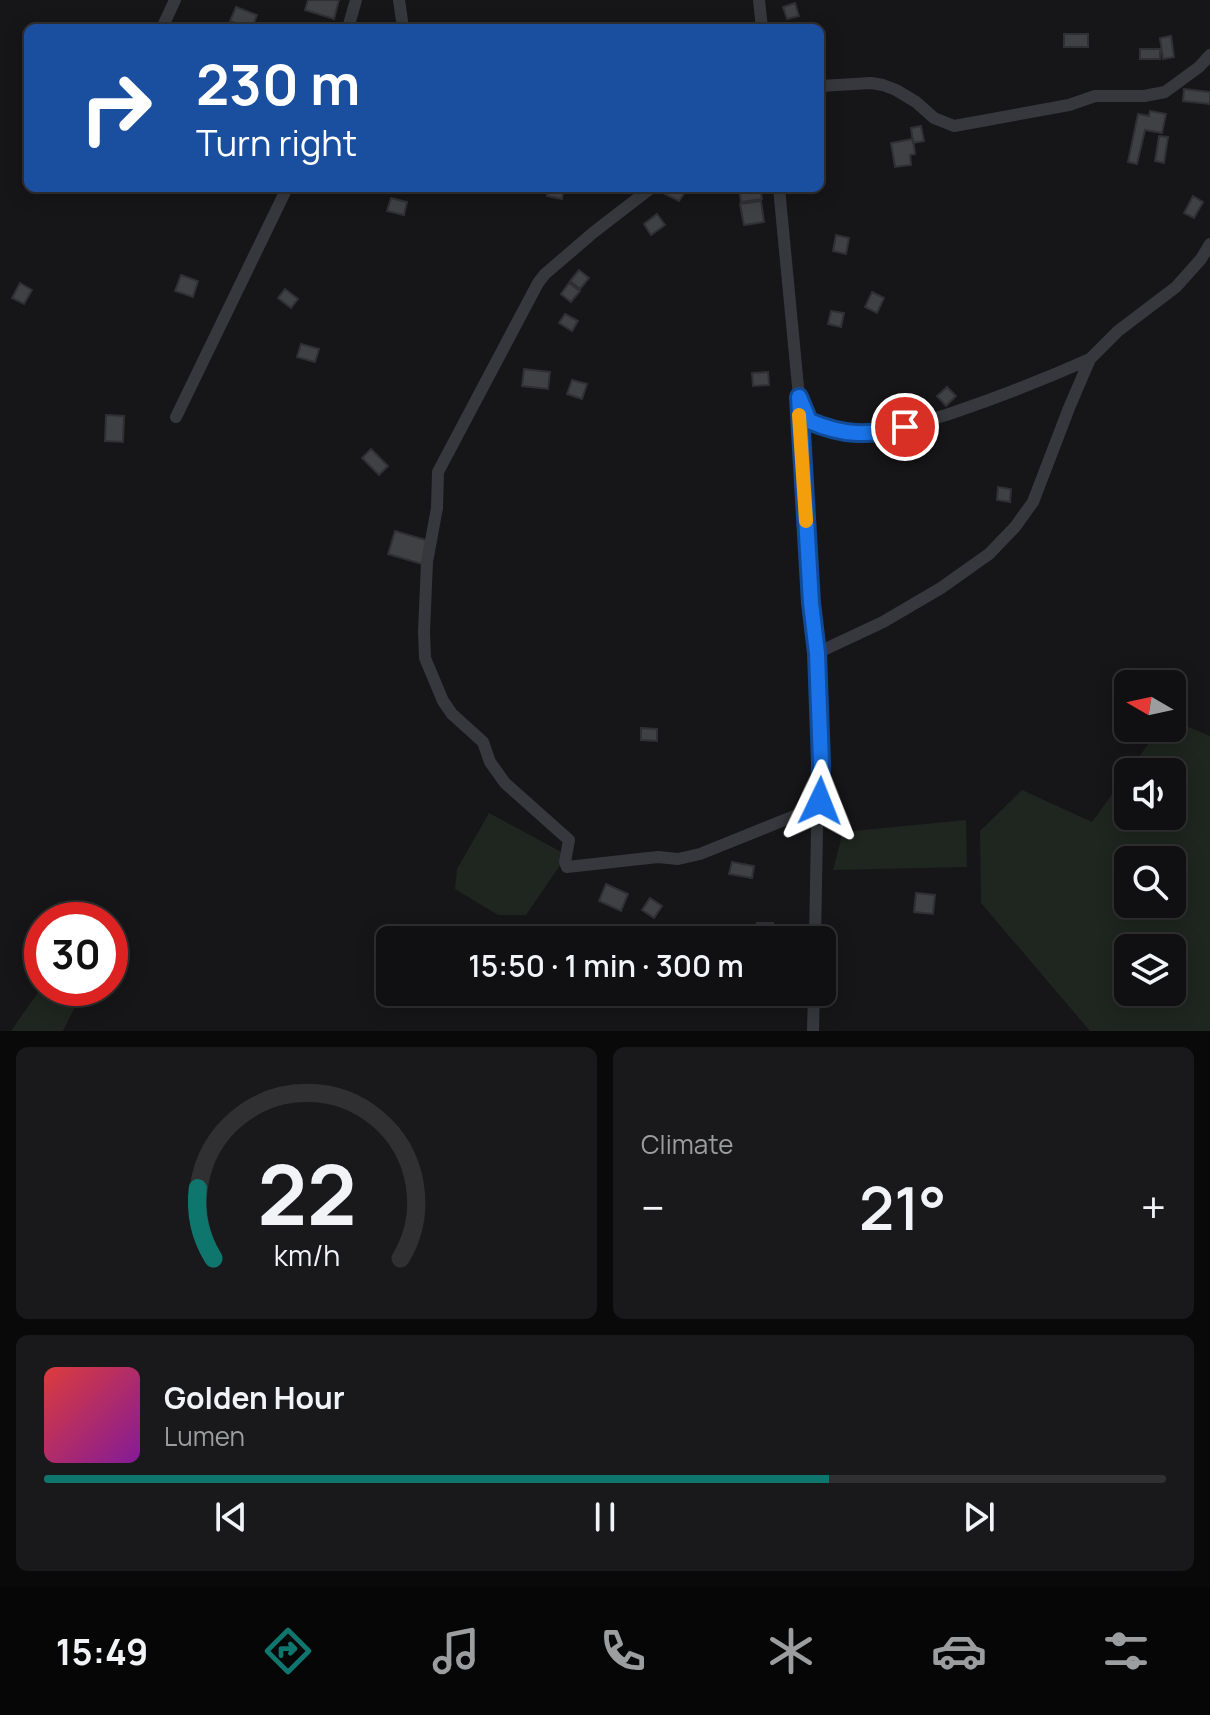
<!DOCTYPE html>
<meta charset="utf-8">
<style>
:root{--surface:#101012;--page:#19191b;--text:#f1f3f6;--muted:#9c9d9f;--line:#303032;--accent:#0f766e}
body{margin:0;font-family:Manrope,sans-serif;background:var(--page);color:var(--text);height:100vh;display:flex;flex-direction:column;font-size:30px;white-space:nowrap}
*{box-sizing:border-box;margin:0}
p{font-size:26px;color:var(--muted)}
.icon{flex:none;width:44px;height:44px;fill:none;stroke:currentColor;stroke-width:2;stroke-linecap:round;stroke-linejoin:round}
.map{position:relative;height:1031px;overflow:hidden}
.details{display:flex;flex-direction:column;gap:16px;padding:16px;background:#09090a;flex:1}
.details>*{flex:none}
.guide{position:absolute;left:24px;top:24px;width:800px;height:168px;border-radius:12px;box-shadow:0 4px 20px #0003,0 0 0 2px var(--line);background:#1a4fa0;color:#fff;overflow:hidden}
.needle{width:52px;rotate:279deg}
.tools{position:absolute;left:1114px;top:670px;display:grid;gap:16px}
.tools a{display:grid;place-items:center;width:72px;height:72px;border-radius:12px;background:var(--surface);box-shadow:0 4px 20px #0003,0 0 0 2px var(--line);font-size:40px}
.speed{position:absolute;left:24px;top:902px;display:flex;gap:16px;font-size:40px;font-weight:700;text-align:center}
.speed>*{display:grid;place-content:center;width:104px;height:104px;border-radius:50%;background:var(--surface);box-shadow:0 4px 20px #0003,0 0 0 2px var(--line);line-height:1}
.speed .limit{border:12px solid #d22;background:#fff;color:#111}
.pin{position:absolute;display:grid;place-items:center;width:68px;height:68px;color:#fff;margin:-34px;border:4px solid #fff;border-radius:50%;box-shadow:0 2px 8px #0007}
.me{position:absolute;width:88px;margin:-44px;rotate:2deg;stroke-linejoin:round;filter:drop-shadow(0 0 6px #0008)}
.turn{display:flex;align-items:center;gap:28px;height:168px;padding:0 40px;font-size:36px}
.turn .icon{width:104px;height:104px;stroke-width:2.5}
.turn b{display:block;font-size:56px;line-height:68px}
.big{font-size:60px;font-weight:600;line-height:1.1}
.details .tile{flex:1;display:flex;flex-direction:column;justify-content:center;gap:12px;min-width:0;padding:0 28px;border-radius:12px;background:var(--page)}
.details .dial{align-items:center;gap:0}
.dial svg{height:208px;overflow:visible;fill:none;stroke:var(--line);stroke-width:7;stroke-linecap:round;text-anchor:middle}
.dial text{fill:var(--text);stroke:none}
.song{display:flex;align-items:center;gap:24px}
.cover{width:96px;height:96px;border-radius:12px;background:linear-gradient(135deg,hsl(0 70% 55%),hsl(290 70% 35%))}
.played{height:8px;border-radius:4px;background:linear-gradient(90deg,var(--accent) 70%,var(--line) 70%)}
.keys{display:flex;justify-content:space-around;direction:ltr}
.heat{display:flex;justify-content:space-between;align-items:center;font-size:44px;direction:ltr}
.details .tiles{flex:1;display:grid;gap:16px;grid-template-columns:1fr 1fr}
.tile:last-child{grid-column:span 2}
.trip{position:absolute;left:376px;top:926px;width:460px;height:80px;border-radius:12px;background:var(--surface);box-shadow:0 4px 20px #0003,0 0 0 2px var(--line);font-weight:600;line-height:80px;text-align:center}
.tab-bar{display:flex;height:128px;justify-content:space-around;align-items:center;background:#060607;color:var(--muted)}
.tab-bar .icon{width:56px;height:56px}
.tab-bar .current{color:var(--accent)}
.tab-bar b{font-size:36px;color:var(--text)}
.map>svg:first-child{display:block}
.green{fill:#1e261f;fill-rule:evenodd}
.building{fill:#404145;stroke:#303034;stroke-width:2}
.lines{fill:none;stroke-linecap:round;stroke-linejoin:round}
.minor{stroke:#37383d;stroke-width:12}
.route-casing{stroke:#114b97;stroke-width:20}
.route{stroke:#1a73e8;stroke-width:14}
.slow{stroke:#f59e0b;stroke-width:14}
</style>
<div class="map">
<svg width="1210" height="1031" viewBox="0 0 1210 1031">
<rect width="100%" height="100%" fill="#161618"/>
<path class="green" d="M1172,720L1210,736V1031H1090L981,903L980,831L1022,790L1092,822L1128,772V816H1172V772H1128L1160,728H1172ZM1172,860V904H1128V860ZM1172,948V992H1128V948Z
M489,813L567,855L526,915H498L455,889L457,869Z
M966,820L967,867L833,870L843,832Z
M42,987L69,988L80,997L63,1031H11Z"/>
<path class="building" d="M308,0H339L334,19L305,10Z
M795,3L799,16L787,19L783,7Z
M236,7L257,15L252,28L230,21Z
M1064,34H1088V47H1064Z
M1171,36L1174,57L1163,59L1160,38Z
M1140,49H1160V59H1140Z
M1184,89L1210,92V104L1183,101Z
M1150,111L1166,114L1162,133L1145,130L1137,164L1128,162L1138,114L1149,116Z
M921,126L924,141L913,143L911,128Z
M1159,136L1168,137L1164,163L1155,161Z
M913,139L915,154L910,155L911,165L895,167L891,143Z
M549,188H567L566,192L563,191L562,199L547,196Z
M666,188H684L683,190L685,192L679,201L663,193Z
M739,188H760L762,199L741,202Z
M1193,196L1203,202L1194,218L1184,213Z
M391,198L407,202L404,215L387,211Z
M761,201L764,222L744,225L740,204Z
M657,214L665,225L651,235L644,224Z
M836,235L849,238L846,254L833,251Z
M579,270L589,278L580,289L570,281Z
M181,275L198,281L193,297L175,291Z
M20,283L32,290L24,304L12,298Z
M569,283L580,291L571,302L561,294Z
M285,289L298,299L291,308L278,298Z
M872,292L884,298L877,313L865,307Z
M831,311L844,313L841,327L828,324Z
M565,314L578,321L572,331L559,323Z
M301,344L319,349L315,362L297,357Z
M524,369L550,372L548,389L522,386Z
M768,372L769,385L753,386L752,373Z
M572,380L587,384L582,399L567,394Z
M947,387L956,396L946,406L937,396Z
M106,415L124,416L123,442L105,441Z
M371,449L388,466L379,475L362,458Z
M998,487L1011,489L1010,502L997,500Z
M395,531L429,541L422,564L388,554Z
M641,728L657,729V741L641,740Z
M732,862L754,866L752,878L729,874Z
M606,884L628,894L621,911L599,901Z
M916,893L935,895L933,914L914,912Z
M650,898L662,906L654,918L642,910Z
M757,923H773L772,929H766V933H781V940H757Z"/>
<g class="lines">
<path class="minor" d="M399,0L403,28
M759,0L762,28
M162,28L175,0
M348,28L356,0
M820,86L871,83L883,85L896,90L916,102L934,118L954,126L1069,105L1095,96H1144L1165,92L1199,67L1210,55
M651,188L594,232L545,274L538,283L438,472L437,508L427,562L424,632L425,658L443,701L452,714L483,742L490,762L505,783L569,840L565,862L567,867L658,857L678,859L700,854L797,815L820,801
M779,188L799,397L811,603L817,653L821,763L817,829L815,940
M803,407L809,421C826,428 844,434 863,434C893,433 923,422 952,413C999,397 1045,379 1090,359
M176,417L287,188
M817,653L883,622L941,588L989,554L1015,527L1033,502L1069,408L1090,359L1118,331L1176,287L1201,259L1210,244
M813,1031L814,992"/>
</g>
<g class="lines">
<g class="route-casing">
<path id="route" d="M820,801L821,763L817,653L811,603L799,397L809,421C844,436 868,436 905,427"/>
</g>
<use href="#route" class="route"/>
<path class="slow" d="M799,415L806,521"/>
</g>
</svg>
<div class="tools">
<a><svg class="needle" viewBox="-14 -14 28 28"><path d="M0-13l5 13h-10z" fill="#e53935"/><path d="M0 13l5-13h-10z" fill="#9c9d9f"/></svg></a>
<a><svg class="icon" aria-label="sound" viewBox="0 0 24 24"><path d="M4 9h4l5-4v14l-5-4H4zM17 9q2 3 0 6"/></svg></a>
<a><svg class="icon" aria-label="search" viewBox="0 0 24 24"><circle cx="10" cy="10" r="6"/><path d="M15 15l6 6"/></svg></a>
<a><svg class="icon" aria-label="layers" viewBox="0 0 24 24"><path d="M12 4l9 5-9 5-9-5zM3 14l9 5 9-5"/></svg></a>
</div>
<div class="speed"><div class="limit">30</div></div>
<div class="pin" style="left:905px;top:427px;background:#d93025"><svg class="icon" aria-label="arrive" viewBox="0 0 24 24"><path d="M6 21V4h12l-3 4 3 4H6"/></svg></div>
<svg class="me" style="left:820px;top:801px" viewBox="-20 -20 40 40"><path d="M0-17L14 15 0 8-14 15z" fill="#1a73e8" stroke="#fff" stroke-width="4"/></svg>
<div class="trip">15:50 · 1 min · 300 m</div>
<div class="guide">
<div class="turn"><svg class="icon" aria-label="right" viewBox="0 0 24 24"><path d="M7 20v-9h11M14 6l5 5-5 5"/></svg><div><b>230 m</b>Turn right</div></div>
</div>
</div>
<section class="details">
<div class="tiles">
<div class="tile dial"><svg viewBox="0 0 100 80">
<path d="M14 69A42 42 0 1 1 86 69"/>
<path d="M14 69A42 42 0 0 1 8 42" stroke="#0f766e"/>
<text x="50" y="56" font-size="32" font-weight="700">22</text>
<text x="50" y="72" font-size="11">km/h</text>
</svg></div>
<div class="tile"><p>Climate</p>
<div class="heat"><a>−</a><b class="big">21°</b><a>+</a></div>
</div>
<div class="tile">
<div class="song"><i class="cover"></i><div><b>Golden Hour</b><p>Lumen</p></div></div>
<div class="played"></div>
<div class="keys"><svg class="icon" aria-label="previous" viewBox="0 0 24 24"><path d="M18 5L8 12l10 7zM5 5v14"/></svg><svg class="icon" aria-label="pause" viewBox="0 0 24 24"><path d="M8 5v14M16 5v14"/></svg><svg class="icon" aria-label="next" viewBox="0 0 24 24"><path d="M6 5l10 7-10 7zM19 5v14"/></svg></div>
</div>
</div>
</section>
<nav class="tab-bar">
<b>15:49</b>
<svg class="icon current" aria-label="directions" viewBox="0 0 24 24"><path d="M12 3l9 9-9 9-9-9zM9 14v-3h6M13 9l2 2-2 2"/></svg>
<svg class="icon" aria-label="music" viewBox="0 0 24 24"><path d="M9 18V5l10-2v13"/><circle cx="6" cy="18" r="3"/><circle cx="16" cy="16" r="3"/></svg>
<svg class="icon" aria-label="phone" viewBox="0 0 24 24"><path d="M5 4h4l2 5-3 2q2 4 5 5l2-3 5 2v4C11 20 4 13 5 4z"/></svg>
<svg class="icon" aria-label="climate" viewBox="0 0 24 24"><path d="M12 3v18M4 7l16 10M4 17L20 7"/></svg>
<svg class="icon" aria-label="car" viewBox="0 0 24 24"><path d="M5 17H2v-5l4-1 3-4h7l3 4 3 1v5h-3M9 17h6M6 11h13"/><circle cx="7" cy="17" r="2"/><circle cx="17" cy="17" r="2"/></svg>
<svg class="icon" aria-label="filters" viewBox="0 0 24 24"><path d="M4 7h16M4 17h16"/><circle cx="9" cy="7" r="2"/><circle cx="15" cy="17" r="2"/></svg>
</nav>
